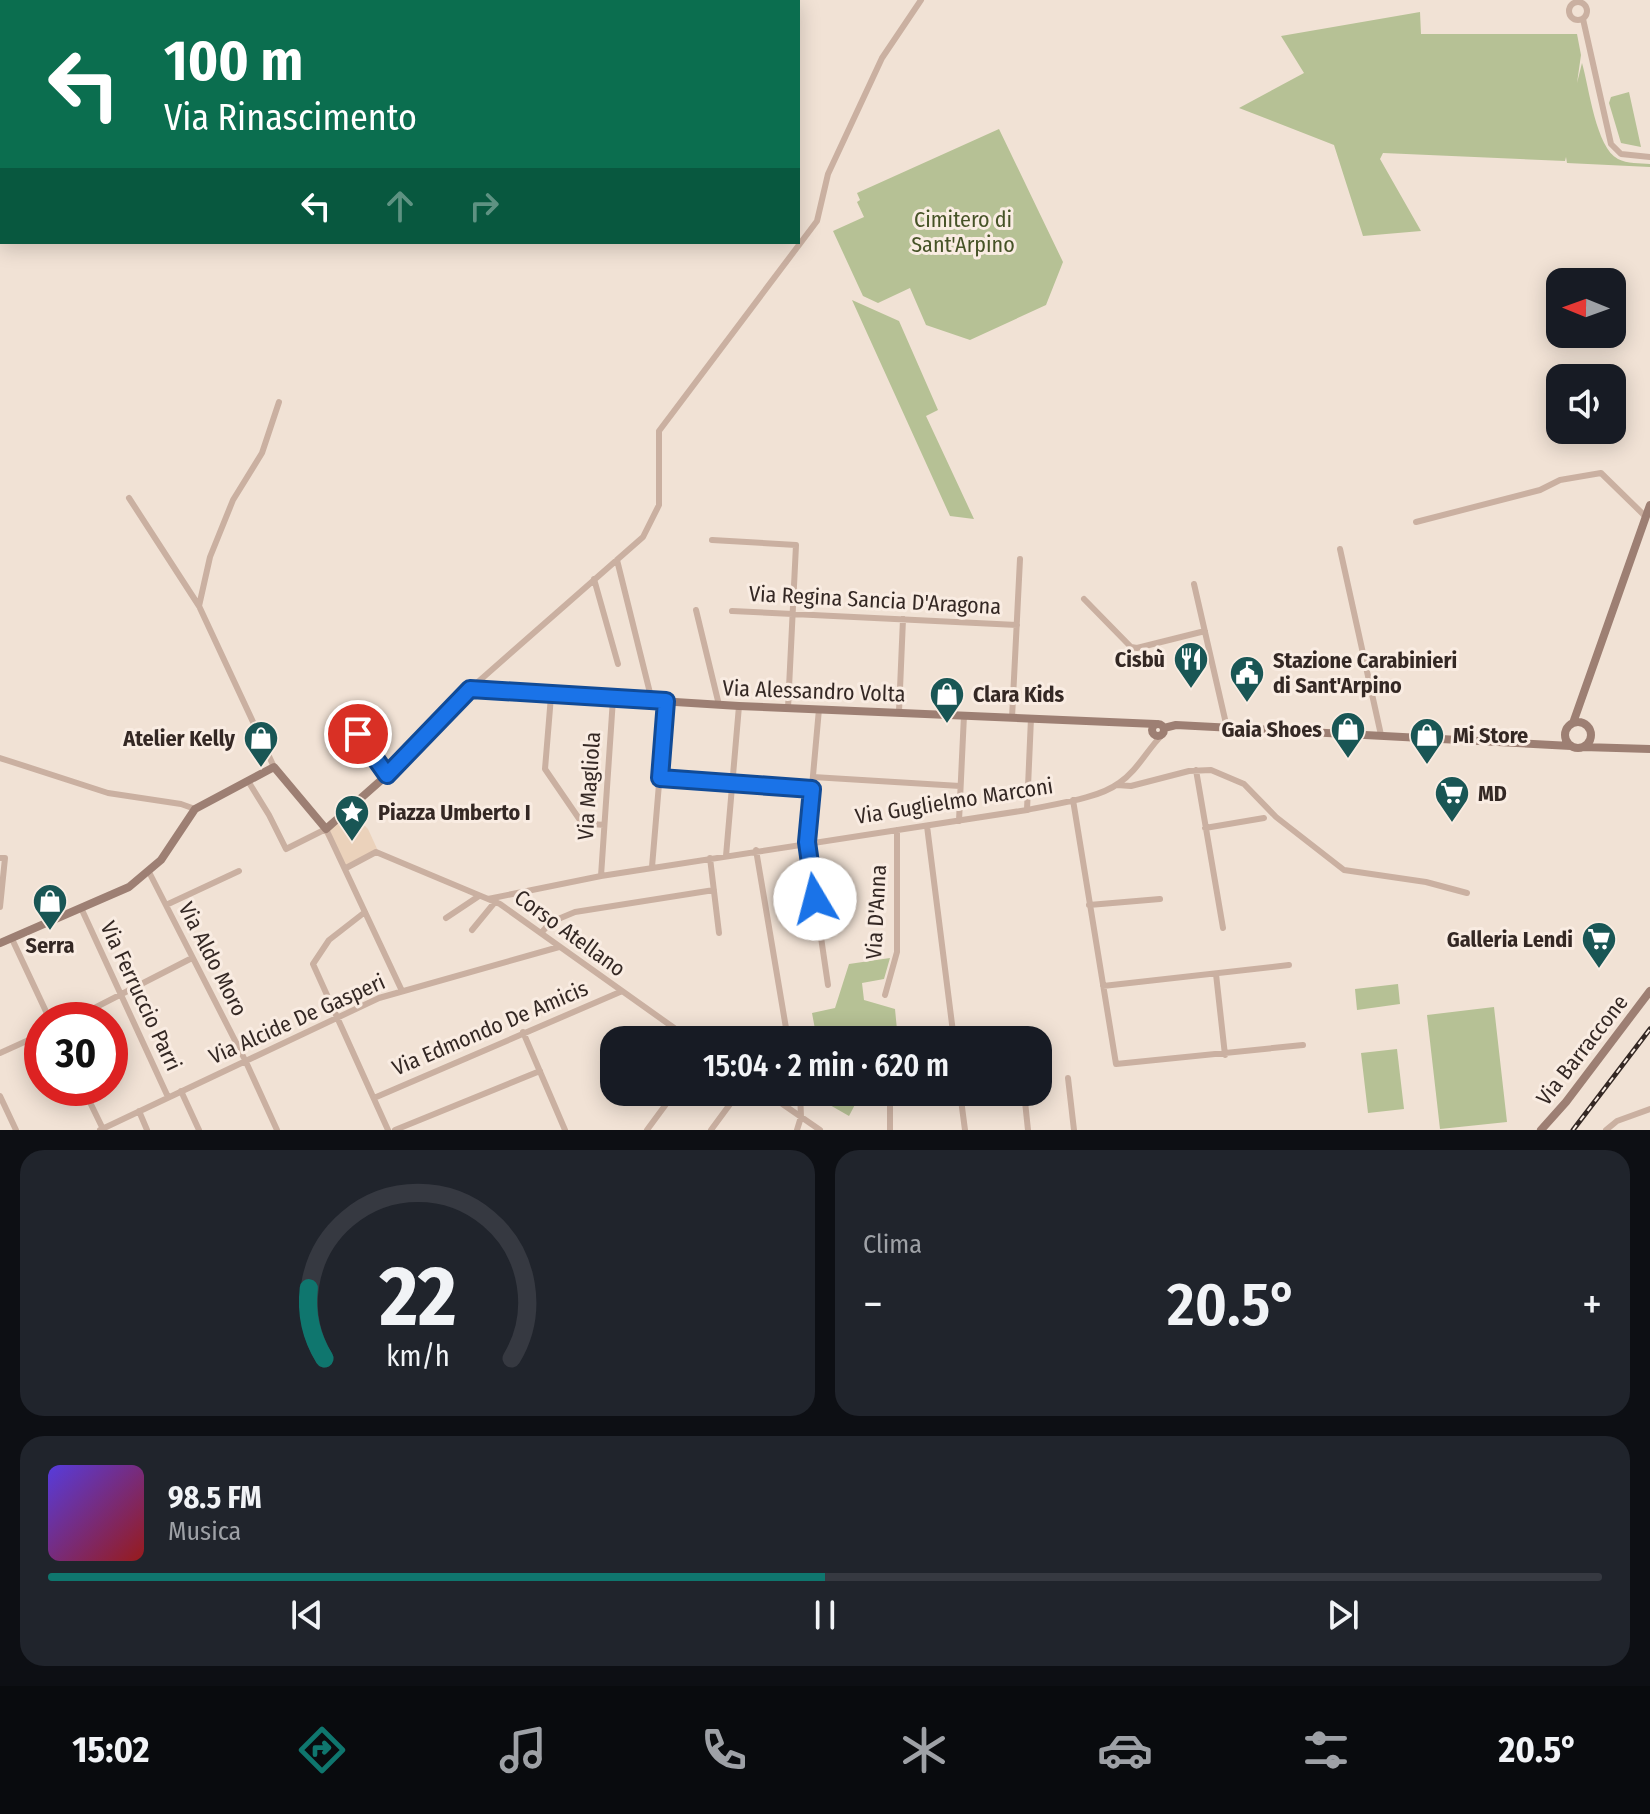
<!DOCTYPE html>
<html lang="it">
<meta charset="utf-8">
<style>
:root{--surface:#171b24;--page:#20242c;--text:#f1f3f6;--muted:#9ea1a6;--line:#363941;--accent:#0f766e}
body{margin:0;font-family:"Fira Sans Condensed",sans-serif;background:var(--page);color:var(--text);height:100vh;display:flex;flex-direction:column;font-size:30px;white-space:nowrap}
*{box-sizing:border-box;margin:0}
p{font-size:26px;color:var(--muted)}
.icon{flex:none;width:44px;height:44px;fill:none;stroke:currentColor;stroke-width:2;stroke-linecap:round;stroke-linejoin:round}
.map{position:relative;height:1130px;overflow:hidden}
.details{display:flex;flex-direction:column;gap:20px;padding:20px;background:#0d0f14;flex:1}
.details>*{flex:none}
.guide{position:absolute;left:0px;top:0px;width:800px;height:244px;box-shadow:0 4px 20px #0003;background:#0b6e4f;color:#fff;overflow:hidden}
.needle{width:52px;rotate:271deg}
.buttons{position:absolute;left:1546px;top:268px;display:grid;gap:16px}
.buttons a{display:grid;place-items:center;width:80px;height:80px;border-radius:16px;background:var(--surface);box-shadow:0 4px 20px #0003;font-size:40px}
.speed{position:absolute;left:24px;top:1002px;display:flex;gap:16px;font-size:40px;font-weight:700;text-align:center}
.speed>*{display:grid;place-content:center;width:104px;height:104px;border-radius:50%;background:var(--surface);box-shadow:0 4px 20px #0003;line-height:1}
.speed .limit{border:12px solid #d22;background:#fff;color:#111}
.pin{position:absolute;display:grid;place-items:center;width:68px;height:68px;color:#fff;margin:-34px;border:4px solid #fff;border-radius:50%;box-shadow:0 2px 8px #0007}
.me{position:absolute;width:88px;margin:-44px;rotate:352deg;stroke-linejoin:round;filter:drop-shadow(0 0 6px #0008)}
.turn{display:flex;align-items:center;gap:28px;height:168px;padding:0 32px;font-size:36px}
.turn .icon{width:104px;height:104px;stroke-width:2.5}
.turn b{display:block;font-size:56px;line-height:68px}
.lanes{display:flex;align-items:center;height:76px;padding:0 32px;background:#0003;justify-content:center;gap:40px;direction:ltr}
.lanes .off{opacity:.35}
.big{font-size:60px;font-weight:600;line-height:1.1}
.details .widget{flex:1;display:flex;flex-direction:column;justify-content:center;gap:12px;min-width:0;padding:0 28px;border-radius:24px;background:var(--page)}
.details .dial{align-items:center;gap:0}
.dial svg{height:208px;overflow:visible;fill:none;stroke:var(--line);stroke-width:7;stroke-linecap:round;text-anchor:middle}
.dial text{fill:var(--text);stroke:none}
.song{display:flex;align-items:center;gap:24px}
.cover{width:96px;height:96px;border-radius:12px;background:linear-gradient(135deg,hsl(250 70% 55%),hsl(0 70% 35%))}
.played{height:8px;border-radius:4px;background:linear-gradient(90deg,var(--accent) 50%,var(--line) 50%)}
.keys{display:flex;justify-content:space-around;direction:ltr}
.heat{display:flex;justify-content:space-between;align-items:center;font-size:44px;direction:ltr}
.details .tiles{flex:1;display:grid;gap:20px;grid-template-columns:1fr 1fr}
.widget:last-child{grid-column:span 2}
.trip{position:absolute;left:600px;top:1026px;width:452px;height:80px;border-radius:24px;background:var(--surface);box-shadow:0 4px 20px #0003;font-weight:600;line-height:80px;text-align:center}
.menu{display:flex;height:128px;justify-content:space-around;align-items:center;background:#090b0e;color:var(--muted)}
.menu .icon{width:56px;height:56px}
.menu .current{color:var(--accent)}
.menu b{font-size:36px;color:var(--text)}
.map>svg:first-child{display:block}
.green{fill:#b6c195}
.plaza{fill:#ebd2bb}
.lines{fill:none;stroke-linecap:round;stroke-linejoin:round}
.street{stroke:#cab0a1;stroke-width:6}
.secondary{stroke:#9d7f73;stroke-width:8}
.rail-casing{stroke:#342824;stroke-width:5}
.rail{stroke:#f9ece2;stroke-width:2;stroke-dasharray:6;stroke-linecap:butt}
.route-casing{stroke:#114b97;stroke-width:20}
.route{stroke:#1a73e8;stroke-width:14}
.labels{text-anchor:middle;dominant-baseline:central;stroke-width:6;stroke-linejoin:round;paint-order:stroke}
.park-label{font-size:22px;fill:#465327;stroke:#f9ece2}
.street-label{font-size:22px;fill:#342824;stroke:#f9ece2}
.poi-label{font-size:22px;font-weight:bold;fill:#342824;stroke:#f9ece2;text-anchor:start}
</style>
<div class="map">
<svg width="1650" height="1130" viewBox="0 0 1650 1130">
<rect width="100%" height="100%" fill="#f1e2d5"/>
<path class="green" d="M1420,12L1421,34H1577L1581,55L1577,83L1582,63C1589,87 1596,148 1618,159C1627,164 1640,163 1650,164V167L1567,163L1566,157L1565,161L1383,153L1380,159L1421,231L1363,236L1334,145L1239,108L1304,73L1281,36Z
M1629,92L1641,147L1621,143L1609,103L1611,97Z
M999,129L1063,262L1046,305L970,340L926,325L910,288L878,303L863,296L833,231L864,217L857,202L860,200L857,193Z
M852,300L899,321L938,410L926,416L974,519L950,516Z
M890,958L884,979L862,983L864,1000L895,1009L898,1040H817L812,1013L835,1008L849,964Z
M1398,984L1400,1004L1357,1010L1355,989Z
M1494,1007L1507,1122L1440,1129L1427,1015Z
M1397,1049L1404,1109L1368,1113L1361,1053Z
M884,1092L860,1095L849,1116L809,1093Z"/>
<path class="plaza" d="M347,808L368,829L379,853L346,871L324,833Z"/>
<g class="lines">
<path class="street" d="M156,0L157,2
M550,0L551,2
M1569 11a9 9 0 1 1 18 0a9 9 0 1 1-18 0Z
M1583,19L1611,144L1621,154L1650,157
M129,498L199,606L274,767
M1416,522L1540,490L1560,480L1601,473L1646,517
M712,540L796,545L788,708
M1340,549L1381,735
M617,560L652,701
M594,579L618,664
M1194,584L1227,728
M1084,599L1131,647L1137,648L1205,631
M199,606L210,557L233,500L262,453L279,402
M696,610L719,705
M732,611L1017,625
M470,689L643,537L659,505V431L817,221L828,174L882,58L921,0
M551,696L545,769L582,823L604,825
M819,709L807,842L828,985
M899,712L903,619
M344,713L387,775
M1012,718L1020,559
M0,758L108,793L181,804L195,809
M1196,770L1223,928
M813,777L960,786
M660,778L812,789
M248,781L269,815L286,849L326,829L402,991
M1117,785L1131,786L1189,771L1211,770L1244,784L1276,817L1344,870L1426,882L1467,893
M1073,800L1116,1064L1303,1045
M1027,810L1031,718
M959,821L964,715
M927,826L954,1040
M1205,828L1264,818
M756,850L788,1040
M726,856L739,706
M0,858H5L0,907
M710,858L719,933
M652,867L666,701
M346,868L376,852L500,904L691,1040
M149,872L246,1062L277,1130
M601,876L613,699
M488,899L601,876L1027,810C1054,804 1098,799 1119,783C1137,771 1147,750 1162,735
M166,905L239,871
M1089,905L1160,899
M82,910L168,1097
M365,912L329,940L313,964L388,1130
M446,918L479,896
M472,930L495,902
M542,932L551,922L575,912L714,890
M12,939L50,1020
M1216,974L1225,1055
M1103,986L1289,965
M885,995L897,952V830
M71,1020L192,958
M523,1032L565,1130
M0,1053L42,1034
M1068,1078L1074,1130
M83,1088L103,1129
M181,1091L199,1130
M765,1092L820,1130
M960,1092L965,1130
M1024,1092L1028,1130
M0,1096L16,1130
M374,1098L620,992
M139,1111L147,1130
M100,1130L379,998L559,947
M395,1130L540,1071
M647,1130L675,1092
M711,1130L739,1092
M797,1130L801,1117L800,1092
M890,1130V1096
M1606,1130L1617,1121L1650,1109"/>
<path class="secondary" d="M1565 735a13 13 0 1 1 26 0a13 13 0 1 1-26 0Z
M1573,723L1650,505
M1152 730a6 6 0 1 1 12 0a6 6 0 1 1-12 0Z
M1164,728L1176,725L1571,746
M1583,747L1650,749
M0,943L129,887L161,860L195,809L274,767L326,829L387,775L470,689L739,706L1156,724
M1541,1130L1566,1102L1650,991"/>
<g class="rail-casing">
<path id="rail" d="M1573,1130L1650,1029"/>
</g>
<use href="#rail" class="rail"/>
</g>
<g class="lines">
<g class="route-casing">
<path id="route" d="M358,734L387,775L470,689L666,701L660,778L812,789L807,842L815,899"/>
</g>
<use href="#route" class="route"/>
</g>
<defs>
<g id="restaurant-pin" transform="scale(1.8)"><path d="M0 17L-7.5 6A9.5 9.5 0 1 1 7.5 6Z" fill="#195655" stroke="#f9ece2"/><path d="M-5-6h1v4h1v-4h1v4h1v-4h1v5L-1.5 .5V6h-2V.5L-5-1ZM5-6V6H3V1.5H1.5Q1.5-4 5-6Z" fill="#fff"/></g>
<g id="civic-pin" transform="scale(1.8)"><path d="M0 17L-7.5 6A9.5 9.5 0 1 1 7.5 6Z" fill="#195655" stroke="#f9ece2"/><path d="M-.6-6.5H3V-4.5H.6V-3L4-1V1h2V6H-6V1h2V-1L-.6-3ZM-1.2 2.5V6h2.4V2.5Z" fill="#fff"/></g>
<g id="shop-pin" transform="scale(1.8)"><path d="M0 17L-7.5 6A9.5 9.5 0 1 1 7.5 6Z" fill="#195655" stroke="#f9ece2"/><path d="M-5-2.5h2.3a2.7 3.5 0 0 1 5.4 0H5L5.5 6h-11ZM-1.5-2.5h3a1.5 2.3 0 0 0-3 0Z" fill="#fff"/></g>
<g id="supermarket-pin" transform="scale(1.8)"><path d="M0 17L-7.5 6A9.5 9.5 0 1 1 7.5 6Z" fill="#195655" stroke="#f9ece2"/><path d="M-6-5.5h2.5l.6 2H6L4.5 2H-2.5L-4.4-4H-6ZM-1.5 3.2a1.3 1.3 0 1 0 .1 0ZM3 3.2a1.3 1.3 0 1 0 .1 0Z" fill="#fff"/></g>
<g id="sight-pin" transform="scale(1.8)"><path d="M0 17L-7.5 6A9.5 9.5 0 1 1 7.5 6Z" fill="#195655" stroke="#f9ece2"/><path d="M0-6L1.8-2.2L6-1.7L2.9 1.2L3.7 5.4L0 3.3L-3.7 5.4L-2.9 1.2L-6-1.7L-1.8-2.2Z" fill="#fff"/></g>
</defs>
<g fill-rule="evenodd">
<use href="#restaurant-pin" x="1191" y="659"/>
<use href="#civic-pin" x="1247" y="673"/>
<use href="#shop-pin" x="947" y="694"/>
<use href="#shop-pin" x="1348" y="729"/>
<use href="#shop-pin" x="1427" y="735"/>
<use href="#shop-pin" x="261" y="738"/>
<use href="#supermarket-pin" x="1452" y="793"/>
<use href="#sight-pin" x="352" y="812"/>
<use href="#shop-pin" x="50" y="901"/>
<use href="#supermarket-pin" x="1599" y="939"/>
</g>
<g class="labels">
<g class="park-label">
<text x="963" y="219">Cimitero di<tspan x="963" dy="25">Sant'Arpino</tspan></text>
</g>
<g class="street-label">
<text transform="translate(875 600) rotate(3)">Via Regina Sancia D'Aragona</text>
<text transform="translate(814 691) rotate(2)">Via Alessandro Volta</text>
<text transform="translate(589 786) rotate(-86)">Via Magliola</text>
<text transform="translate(954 801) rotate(-9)">Via Guglielmo Marconi</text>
<text transform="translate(876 912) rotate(-87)">Via D'Anna</text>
<text transform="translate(570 933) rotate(36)">Corso Atellano</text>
<text transform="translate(213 959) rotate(63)">Via Aldo Moro</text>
<text transform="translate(141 996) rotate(65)">Via Ferruccio Parri</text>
<text transform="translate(297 1019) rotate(-24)">Via Alcide De Gasperi</text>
<text transform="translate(490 1028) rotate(-23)">Via Edmondo De Amicis</text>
<text transform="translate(1582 1050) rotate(-52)">Via Barraccone</text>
</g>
<g class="poi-label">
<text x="1165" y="659" text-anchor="end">Cisbù</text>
<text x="1273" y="660">Stazione Carabinieri<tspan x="1273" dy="25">di Sant'Arpino</tspan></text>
<text x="973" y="694">Clara Kids</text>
<text x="1322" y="729" text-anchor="end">Gaia Shoes</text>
<text x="1453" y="735">Mi Store</text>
<text x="235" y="738" text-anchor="end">Atelier Kelly</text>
<text x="1478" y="793">MD</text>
<text x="378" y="812">Piazza Umberto I</text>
<text x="1573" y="939" text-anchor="end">Galleria Lendi</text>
<text x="50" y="945" text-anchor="middle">Serra</text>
</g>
</g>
</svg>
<div class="buttons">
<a><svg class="needle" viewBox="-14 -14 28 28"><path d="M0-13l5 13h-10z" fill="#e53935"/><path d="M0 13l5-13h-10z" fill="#9ea1a6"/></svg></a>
<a><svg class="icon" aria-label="sound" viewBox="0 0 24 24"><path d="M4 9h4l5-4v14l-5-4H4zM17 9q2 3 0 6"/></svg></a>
</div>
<div class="speed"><div class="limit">30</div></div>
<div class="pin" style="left:358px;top:734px;background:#d93025"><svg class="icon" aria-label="arrive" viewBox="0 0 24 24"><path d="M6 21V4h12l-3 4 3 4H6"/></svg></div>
<svg class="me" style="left:815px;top:899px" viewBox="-20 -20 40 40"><circle r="19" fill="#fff"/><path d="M0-13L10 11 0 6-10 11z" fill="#1a73e8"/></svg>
<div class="trip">15:04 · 2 min · 620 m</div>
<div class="guide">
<div class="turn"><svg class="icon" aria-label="left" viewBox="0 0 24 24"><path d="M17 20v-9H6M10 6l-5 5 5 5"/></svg><div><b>100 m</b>Via Rinascimento</div></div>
<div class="lanes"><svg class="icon" aria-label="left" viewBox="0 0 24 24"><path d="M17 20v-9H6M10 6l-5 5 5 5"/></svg><svg class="icon off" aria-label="ahead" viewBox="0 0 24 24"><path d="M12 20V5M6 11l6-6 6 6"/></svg><svg class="icon off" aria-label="right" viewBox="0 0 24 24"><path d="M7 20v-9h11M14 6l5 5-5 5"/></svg></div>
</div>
</div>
<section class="details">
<div class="tiles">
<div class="widget dial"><svg viewBox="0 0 100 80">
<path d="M14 69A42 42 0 1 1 86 69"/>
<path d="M14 69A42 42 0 0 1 8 42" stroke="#0f766e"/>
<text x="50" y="56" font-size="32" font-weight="700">22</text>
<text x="50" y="72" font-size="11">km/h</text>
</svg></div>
<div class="widget"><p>Clima</p>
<div class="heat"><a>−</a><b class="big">20.5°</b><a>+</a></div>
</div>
<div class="widget">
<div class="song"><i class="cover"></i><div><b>98.5 FM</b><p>Musica</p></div></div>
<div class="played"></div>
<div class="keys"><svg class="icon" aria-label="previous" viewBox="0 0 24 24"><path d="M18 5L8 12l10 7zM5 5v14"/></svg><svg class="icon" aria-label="pause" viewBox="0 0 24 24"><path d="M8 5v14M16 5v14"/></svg><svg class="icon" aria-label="next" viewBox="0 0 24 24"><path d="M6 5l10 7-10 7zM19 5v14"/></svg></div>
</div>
</div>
</section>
<nav class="menu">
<b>15:02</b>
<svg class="icon current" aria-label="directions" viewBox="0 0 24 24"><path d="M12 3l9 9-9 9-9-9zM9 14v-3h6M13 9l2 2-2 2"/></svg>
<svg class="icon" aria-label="music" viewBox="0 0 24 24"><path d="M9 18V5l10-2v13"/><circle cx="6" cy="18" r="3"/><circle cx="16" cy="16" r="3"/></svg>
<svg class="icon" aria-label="phone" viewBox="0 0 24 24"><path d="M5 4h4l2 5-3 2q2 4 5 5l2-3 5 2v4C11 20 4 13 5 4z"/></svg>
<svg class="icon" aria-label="climate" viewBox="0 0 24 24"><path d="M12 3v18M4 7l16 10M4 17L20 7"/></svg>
<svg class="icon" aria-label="car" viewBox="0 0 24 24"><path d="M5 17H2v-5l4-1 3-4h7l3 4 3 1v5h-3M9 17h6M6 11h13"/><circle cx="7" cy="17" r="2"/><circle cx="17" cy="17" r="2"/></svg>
<svg class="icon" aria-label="filters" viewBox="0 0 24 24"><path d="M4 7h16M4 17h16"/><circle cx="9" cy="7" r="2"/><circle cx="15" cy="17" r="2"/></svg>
<b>20.5°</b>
</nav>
